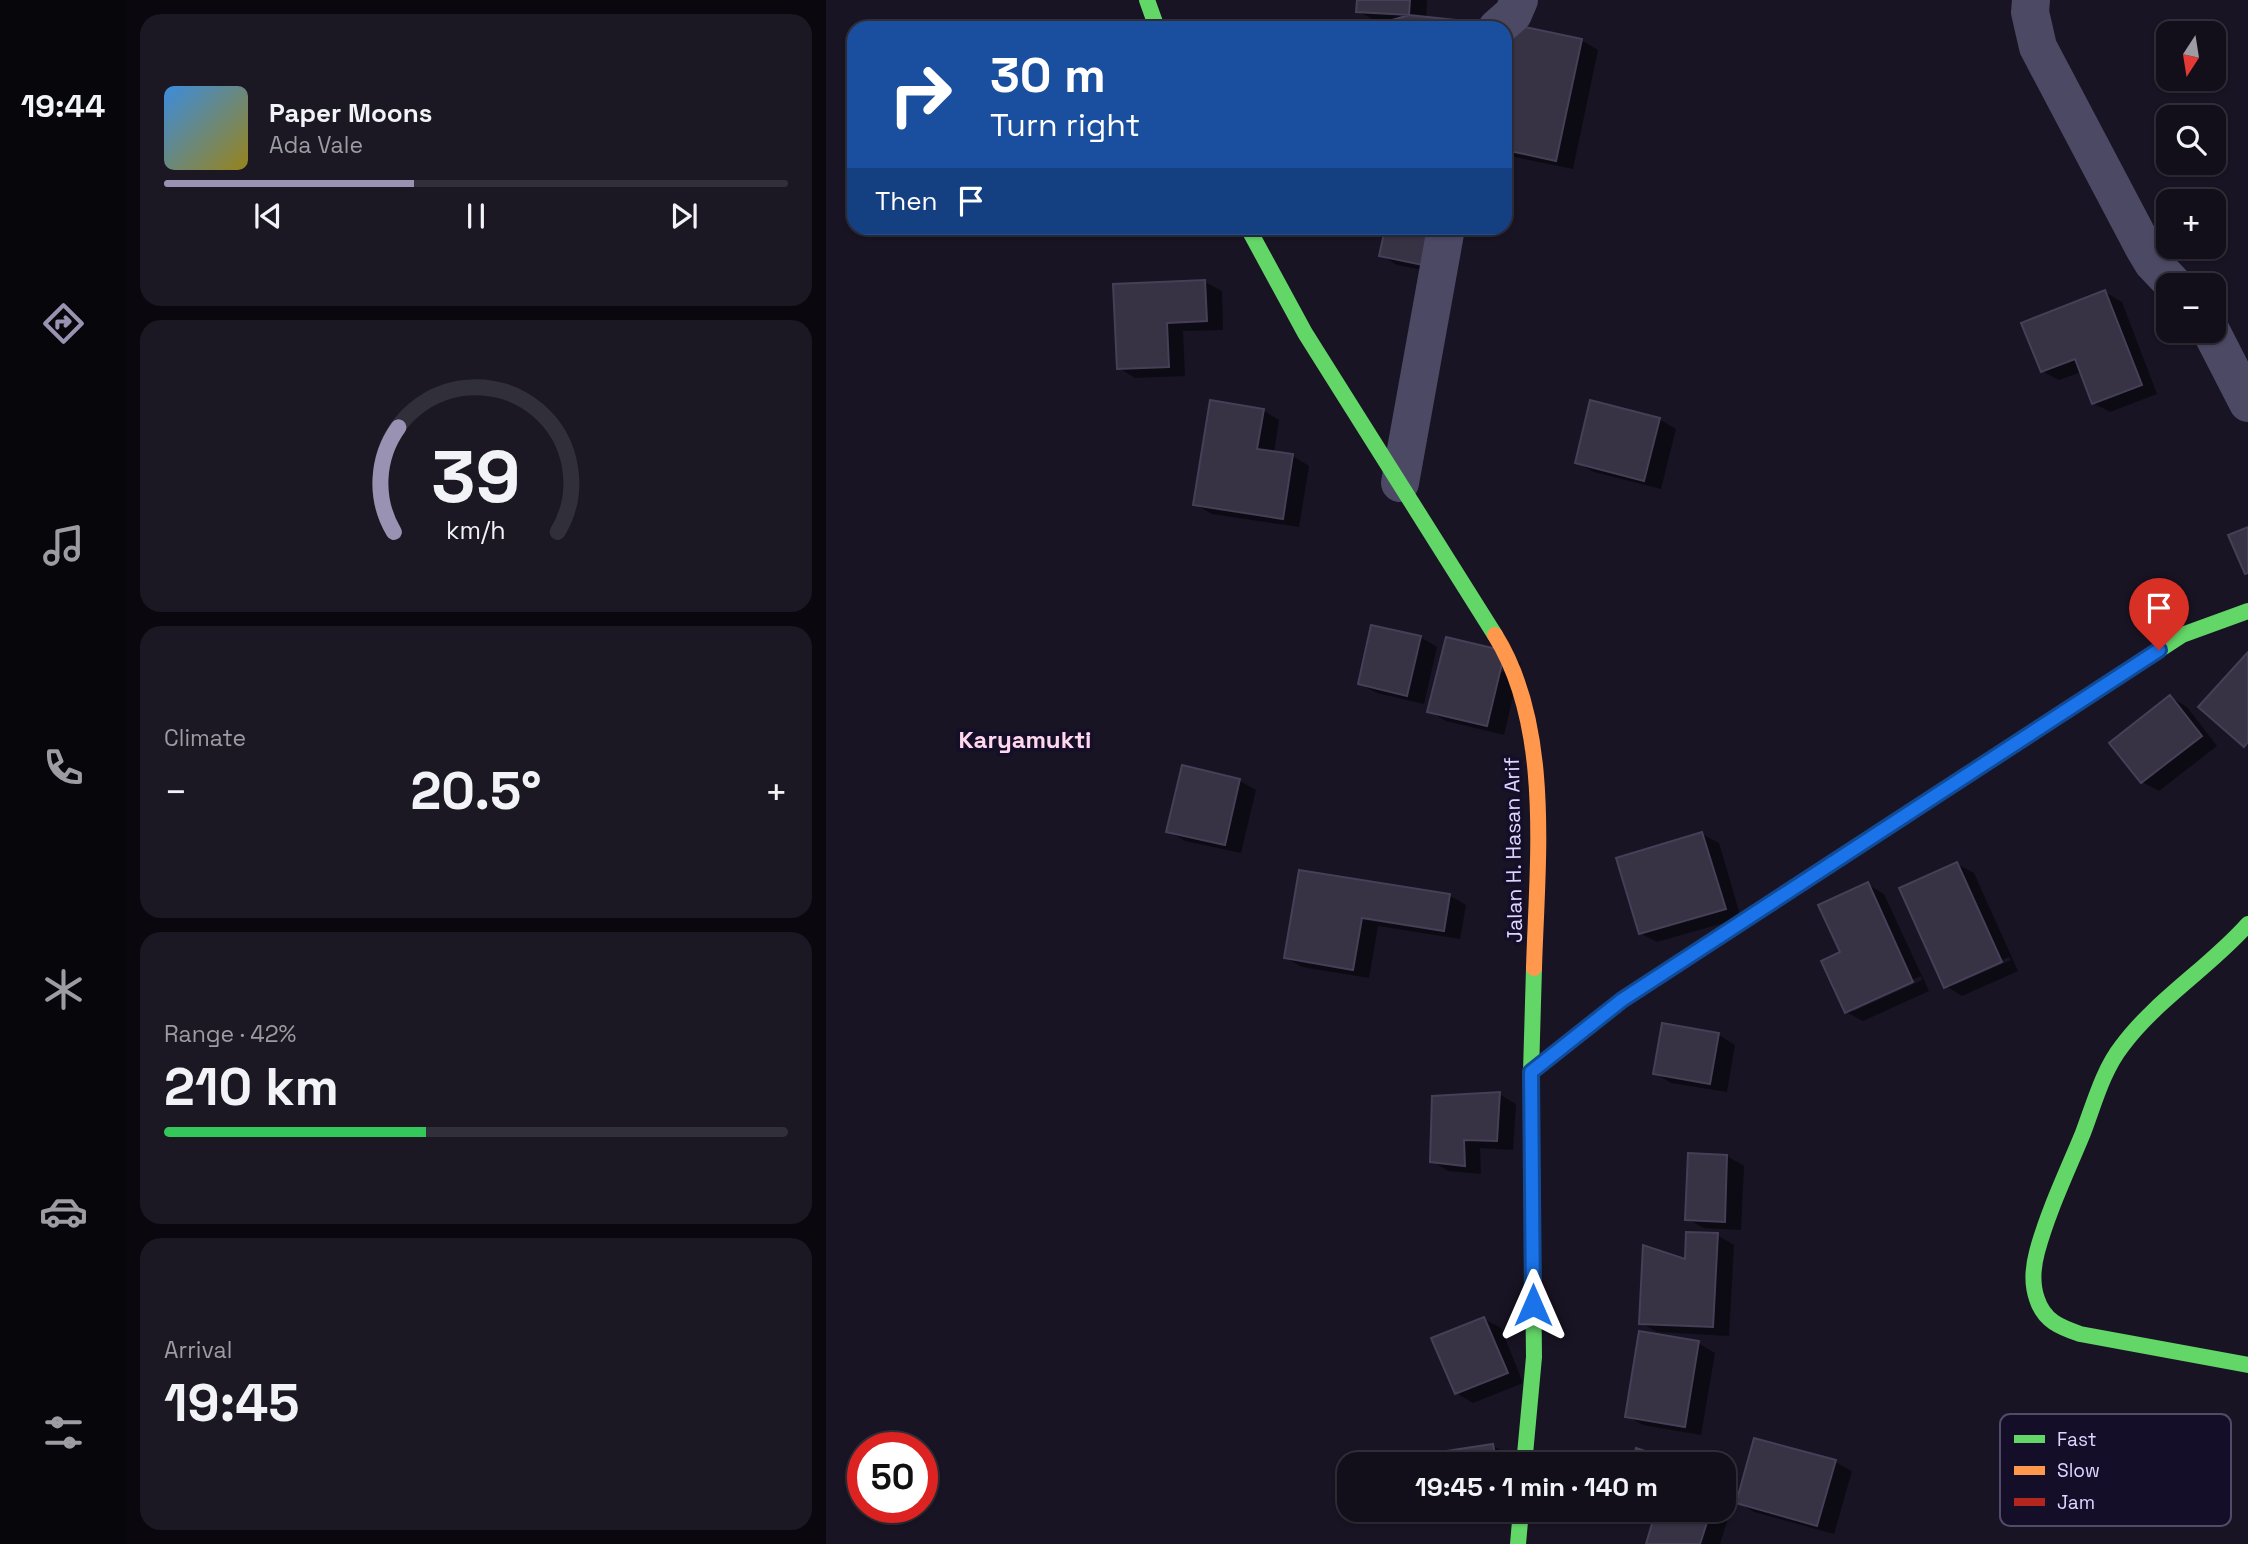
<!DOCTYPE html>
<meta charset="utf-8">
<style>
:root{--surface:#120f1a;--page:#1b1823;--text:#f1f3f6;--muted:#9c9ca2;--line:#312f39;--accent:#9992b2}
body{margin:0;font-family:"Space Grotesk",sans-serif;background:var(--page);color:var(--text);height:100vh;display:flex;flex-direction:column;font-size:26px;white-space:nowrap}
*{box-sizing:border-box;margin:0}
p{font-size:23px;color:var(--muted)}
.icon{flex:none;width:38px;height:38px;fill:none;stroke:currentColor;stroke-width:2;stroke-linecap:round;stroke-linejoin:round}
.map{position:relative;flex:1;overflow:hidden}
.details{display:flex;flex-direction:column;gap:14px;padding:14px;background:#0a080e;width:700px}
.details>*{flex:none}
.top-card{position:absolute;left:21px;top:21px;width:665px;height:214px;border-radius:21px;box-shadow:0 2px 5px #0004,0 0 0 2px var(--line);background:#1a4fa0;color:#fff;overflow:hidden}
.needle{width:46px;rotate:192deg}
.controls{position:absolute;left:1330px;top:21px;display:grid;gap:14px}
.controls a{display:grid;place-items:center;width:70px;height:70px;border-radius:14px;background:var(--surface);box-shadow:0 2px 5px #0004,0 0 0 2px var(--line);font-size:35px}
.speed{position:absolute;left:21px;top:1432px;display:flex;gap:14px;font-size:35px;font-weight:700;text-align:center}
.speed>*{display:grid;place-content:center;width:91px;height:91px;border-radius:50%;background:var(--surface);box-shadow:0 2px 5px #0004,0 0 0 2px var(--line);line-height:1}
.speed .limit{border:10px solid #d22;background:#fff;color:#111}
.pin{position:absolute;display:grid;place-items:center;width:60px;height:60px;color:#fff;margin:-72px -30px;border-radius:50% 50% 50% 0;rotate:-45deg;box-shadow:0 0 7px #0007}
.pin .icon{rotate:45deg}
.me{position:absolute;width:77px;margin:-38px;rotate:0deg;stroke-linejoin:round;filter:drop-shadow(0 0 5px #0008)}
.turn{display:flex;align-items:center;gap:24px;height:147px;padding:0 28px;font-size:32px}
.turn .icon{width:91px;height:91px;stroke-width:2.5}
.turn b{display:block;font-size:49px;line-height:60px}
.then{display:flex;align-items:center;height:66px;padding:0 28px;background:#0003;gap:14px;font-size:26px}
.big{font-size:52px;font-weight:700;line-height:1.1}
.details .card{flex:1;display:flex;flex-direction:column;justify-content:center;gap:10px;min-width:0;padding:0 24px;border-radius:21px;background:var(--page)}
.details .dial{align-items:center;gap:0}
.dial svg{height:182px;overflow:visible;fill:none;stroke:var(--line);stroke-width:7;stroke-linecap:round;text-anchor:middle}
.dial text{fill:var(--text);stroke:none}
.song{display:flex;align-items:center;gap:21px}
.cover{width:84px;height:84px;border-radius:10px;background:linear-gradient(135deg,hsl(210 70% 55%),hsl(50 70% 35%))}
.played{height:7px;border-radius:4px;background:linear-gradient(90deg,var(--accent) 40%,var(--line) 40%)}
.keys{display:flex;justify-content:space-around;direction:ltr}
.heat{display:flex;justify-content:space-between;align-items:center;font-size:38px;direction:ltr}
.charge{height:10px;border-radius:5px;background:linear-gradient(90deg,#34c759 42%,var(--line) 0)}
.trip{position:absolute;left:511px;top:1452px;width:399px;height:70px;border-radius:21px;background:var(--surface);box-shadow:0 2px 5px #0004,0 0 0 2px var(--line);font-weight:700;line-height:70px;text-align:center}
main{display:flex;flex:1;min-height:0}
.tabs{display:flex;flex-direction:column;width:126px;justify-content:space-around;align-items:center;background:#07060a;color:var(--muted)}
.tabs .icon{width:49px;height:49px}
.tabs .selected{color:var(--accent)}
.tabs b{font-size:32px;color:var(--text)}
.map>svg:first-child{display:block}
.shadow{fill:#0007;fill-rule:evenodd}
.building{fill:#383245;stroke:#463f57;stroke-width:2}
.lines{fill:none;stroke-linecap:round;stroke-linejoin:round}
.street{stroke:#4c4964;stroke-width:38}
.fast{stroke:#63d668;stroke-width:16}
.slow{stroke:#ff974d;stroke-width:16}
.jam{stroke:#b3261e;stroke-width:16}
.route-casing{stroke:#114b97;stroke-width:18}
.route{stroke:#1a73e8;stroke-width:12}
.labels{text-anchor:middle;dominant-baseline:central;stroke-width:7;stroke-linejoin:round;paint-order:stroke}
.street-label{font-size:21px;fill:#dfd6ff;stroke:#150e29}
.quarter-label{font-size:24px;font-weight:bold;fill:#ffd8ed;stroke:#150e29}
.key{fill:#150e29;stroke:#524a69;stroke-width:2}
.key-label{font-size:19px;fill:#dfd6ff}
</style>
<main>
<nav class="tabs">
<b>19:44</b>
<svg class="icon selected" aria-label="directions" viewBox="0 0 24 24"><path d="M12 3l9 9-9 9-9-9zM9 14v-3h6M13 9l2 2-2 2"/></svg>
<svg class="icon" aria-label="music" viewBox="0 0 24 24"><path d="M9 18V5l10-2v13"/><circle cx="6" cy="18" r="3"/><circle cx="16" cy="16" r="3"/></svg>
<svg class="icon" aria-label="phone" viewBox="0 0 24 24"><path d="M5 4h4l2 5-3 2q2 4 5 5l2-3 5 2v4C11 20 4 13 5 4z"/></svg>
<svg class="icon" aria-label="climate" viewBox="0 0 24 24"><path d="M12 3v18M4 7l16 10M4 17L20 7"/></svg>
<svg class="icon" aria-label="car" viewBox="0 0 24 24"><path d="M5 17H2v-5l4-1 3-4h7l3 4 3 1v5h-3M9 17h6M6 11h13"/><circle cx="7" cy="17" r="2"/><circle cx="17" cy="17" r="2"/></svg>
<svg class="icon" aria-label="filters" viewBox="0 0 24 24"><path d="M4 7h16M4 17h16"/><circle cx="9" cy="7" r="2"/><circle cx="15" cy="17" r="2"/></svg>
</nav>
<section class="details">
<div class="card">
<div class="song"><i class="cover"></i><div><b>Paper Moons</b><p>Ada Vale</p></div></div>
<div class="played"></div>
<div class="keys"><svg class="icon" aria-label="previous" viewBox="0 0 24 24"><path d="M18 5L8 12l10 7zM5 5v14"/></svg><svg class="icon" aria-label="pause" viewBox="0 0 24 24"><path d="M8 5v14M16 5v14"/></svg><svg class="icon" aria-label="next" viewBox="0 0 24 24"><path d="M6 5l10 7-10 7zM19 5v14"/></svg></div>
</div>
<div class="card dial"><svg viewBox="0 0 100 80">
<path d="M14 69A42 42 0 1 1 86 69"/>
<path d="M14 69A42 42 0 0 1 16 23" stroke="#9992b2"/>
<text x="50" y="56" font-size="32" font-weight="700">39</text>
<text x="50" y="72" font-size="11">km/h</text>
</svg></div>
<div class="card"><p>Climate</p>
<div class="heat"><a>−</a><b class="big">20.5°</b><a>+</a></div>
</div>
<div class="card"><p>Range · 42%</p><b class="big">210 km</b><div class="charge"></div></div>
<div class="card"><p>Arrival</p><b class="big">19:45</b></div>
</section>
<div class="map">
<svg width="1422" height="1544" viewBox="0 0 1422 1544">
<rect width="100%" height="100%" fill="#181423"/>
<path class="shadow" d="M533,0H601L600,19L647,24L654,28H553L564,21L548,20L532,11Z
M755,40L772,50L747,169L679,155V60Z
M529,228H628L618,274L571,265L555,255L559,234Z
M379,282L396,291L397,330L357,331L359,376L309,378L293,368Z
M1279,292L1296,302L1331,394L1284,412L1267,403L1255,372L1233,380L1216,371Z
M437,410L453,420L448,453L467,456L483,466L473,527L386,514L369,504Z
M833,419L850,429L835,489L768,472L751,463Z
M594,637L611,647L598,704L551,693L534,684Z
M695,662L678,735L620,721L603,711Z
M1344,697L1361,707L1391,746L1333,791L1316,782Z
M357,767L414,781L430,790L415,853L359,841L342,831Z
M876,834L893,843L915,918L831,942L814,933Z
M1131,864L1148,873L1192,971L1136,996L1120,986ZM1183,957L1185,960L1128,985V981Z
M474,872L623,895L640,905L634,939L552,926L543,978L476,967L460,958Z
M1041,884L1058,894L1103,991L1037,1021L1020,1012L1016,953ZM1095,976L1096,980L1028,1011V1007Z
M837,1025L893,1035L909,1045L901,1092L845,1083L829,1073Z
M673,1094L690,1104L687,1150L654,1148L655,1174L622,1171L606,1161Z
M901,1156L918,1166L915,1230L878,1228L861,1219Z
M891,1235L908,1245L903,1336L831,1332L815,1323L861,1262Z
M658,1319L675,1328L697,1383L647,1403L630,1393Z
M872,1343L889,1353L875,1435L817,1425L801,1416Z
M667,1446L684,1455L685,1465H617Z
M1009,1462L1026,1471L1008,1534L928,1512L912,1502Z
M898,1479L912,1487L894,1544H821L832,1510H898Z
M624,1510H693V1515L642,1523L625,1513Z"/>
<path class="building" d="M531,0H584L583,15L530,12Z
M583,15L648,22L647,28H551L552,24Z
M685,24L756,39L730,161L679,150V51Z
M551,228H609L602,266L553,256L559,229Z
M379,280L381,321L341,323L343,367L291,369L287,284Z
M1279,290L1316,385L1266,404L1249,359L1215,372L1195,323Z
M384,400L438,409L431,449L467,454L457,519L367,505Z
M764,400L834,418L818,481L749,463Z
M1422,527V573L1419,574L1402,535Z
M545,625L595,636L581,696L532,684Z
M620,637L679,651L661,726L601,712Z
M1422,652V742L1418,747L1372,707Z
M1344,695L1376,736L1315,783L1283,743Z
M356,765L414,779L399,845L340,832Z
M876,832L900,909L813,934L790,858Z
M1131,862L1176,962L1118,988L1073,888Z
M473,870L624,894L618,931L536,918L527,970L458,958Z
M1042,882L1087,982L1019,1013L995,961L1014,952L992,905Z
M836,1023L893,1033L884,1084L827,1074Z
M674,1092L671,1141L638,1140L639,1166L604,1162L606,1096Z
M862,1153L901,1155L899,1222L859,1220Z
M860,1232L892,1233L887,1327L813,1324L817,1245L859,1259Z
M658,1317L682,1373L629,1394L605,1338Z
M813,1331L873,1341L859,1427L799,1417Z
M928,1438L1010,1460L991,1526L910,1503Z
M667,1444L671,1465H615L613,1452Z
M810,1448L861,1465H805Z
M830,1510H885L874,1544H820Z"/>
<g class="lines">
<path class="street" d="M1205,0L1204,12L1212,47L1318,248L1327,263L1348,285
M671,28L687,14L693,0
M1385,331L1422,403
M574,483L620,228"/>
<path class="fast" d="M321,0L331,28
M422,228L479,333L669,635
M929,913L1356,635L1422,611
M1422,924C1384,967 1330,1000 1296,1046C1277,1070 1268,1104 1257,1133C1241,1172 1222,1211 1211,1252C1207,1267 1206,1285 1211,1299C1218,1321 1234,1327 1254,1334L1422,1365
M698,1465L708,1357L705,1072L708,968
M692,1544L695,1510"/>
<path class="slow" d="M669,635C727,728 711,863 708,968"/>
<path class="jam" d="M705,1072L796,1000L929,913"/>
</g>
<g class="lines">
<g class="route-casing">
<path id="route" d="M707,1305L705,1072L796,1000L1333,650"/>
</g>
<use href="#route" class="route"/>
</g>
<g class="labels">
<g class="street-label">
<text transform="translate(687 850) rotate(-91)">Jalan H. Hasan Arif</text>
</g>
<g class="quarter-label">
<text x="199" y="739">Karyamukti</text>
</g>
</g>
<rect x="1174" y="1414" width="231" height="112" rx="10" class="key"/>
<rect x="1188" y="1435" width="31" height="8" fill="#63d668"/>
<rect x="1188" y="1466" width="31" height="9" fill="#ff974d"/>
<rect x="1188" y="1498" width="31" height="8" fill="#b3261e"/>
<g class="key-label">
<text x="1231" y="1446">Fast</text>
<text x="1231" y="1477">Slow</text>
<text x="1231" y="1509">Jam</text>
</g>
</svg>
<div class="controls">
<a><svg class="needle" viewBox="-14 -14 28 28"><path d="M0-13l5 13h-10z" fill="#e53935"/><path d="M0 13l5-13h-10z" fill="#9c9ca2"/></svg></a>
<a><svg class="icon" aria-label="search" viewBox="0 0 24 24"><circle cx="10" cy="10" r="6"/><path d="M15 15l6 6"/></svg></a>
<a>+</a>
<a>−</a>
</div>
<div class="speed"><div class="limit">50</div></div>
<div class="pin" style="left:1333px;top:650px;background:#d93025"><svg class="icon" aria-label="arrive" viewBox="0 0 24 24"><path d="M6 21V4h12l-3 4 3 4H6"/></svg></div>
<svg class="me" style="left:707px;top:1305px" viewBox="-20 -20 40 40"><path d="M0-17L14 15 0 8-14 15z" fill="#1a73e8" stroke="#fff" stroke-width="4"/></svg>
<div class="trip">19:45 · 1 min · 140 m</div>
<div class="top-card">
<div class="turn"><svg class="icon" aria-label="right" viewBox="0 0 24 24"><path d="M7 20v-9h11M14 6l5 5-5 5"/></svg><div><b>30 m</b>Turn right</div></div>
<div class="then">Then<svg class="icon" aria-label="arrive" viewBox="0 0 24 24"><path d="M6 21V4h12l-3 4 3 4H6"/></svg></div>
</div>
</div>
</main>
